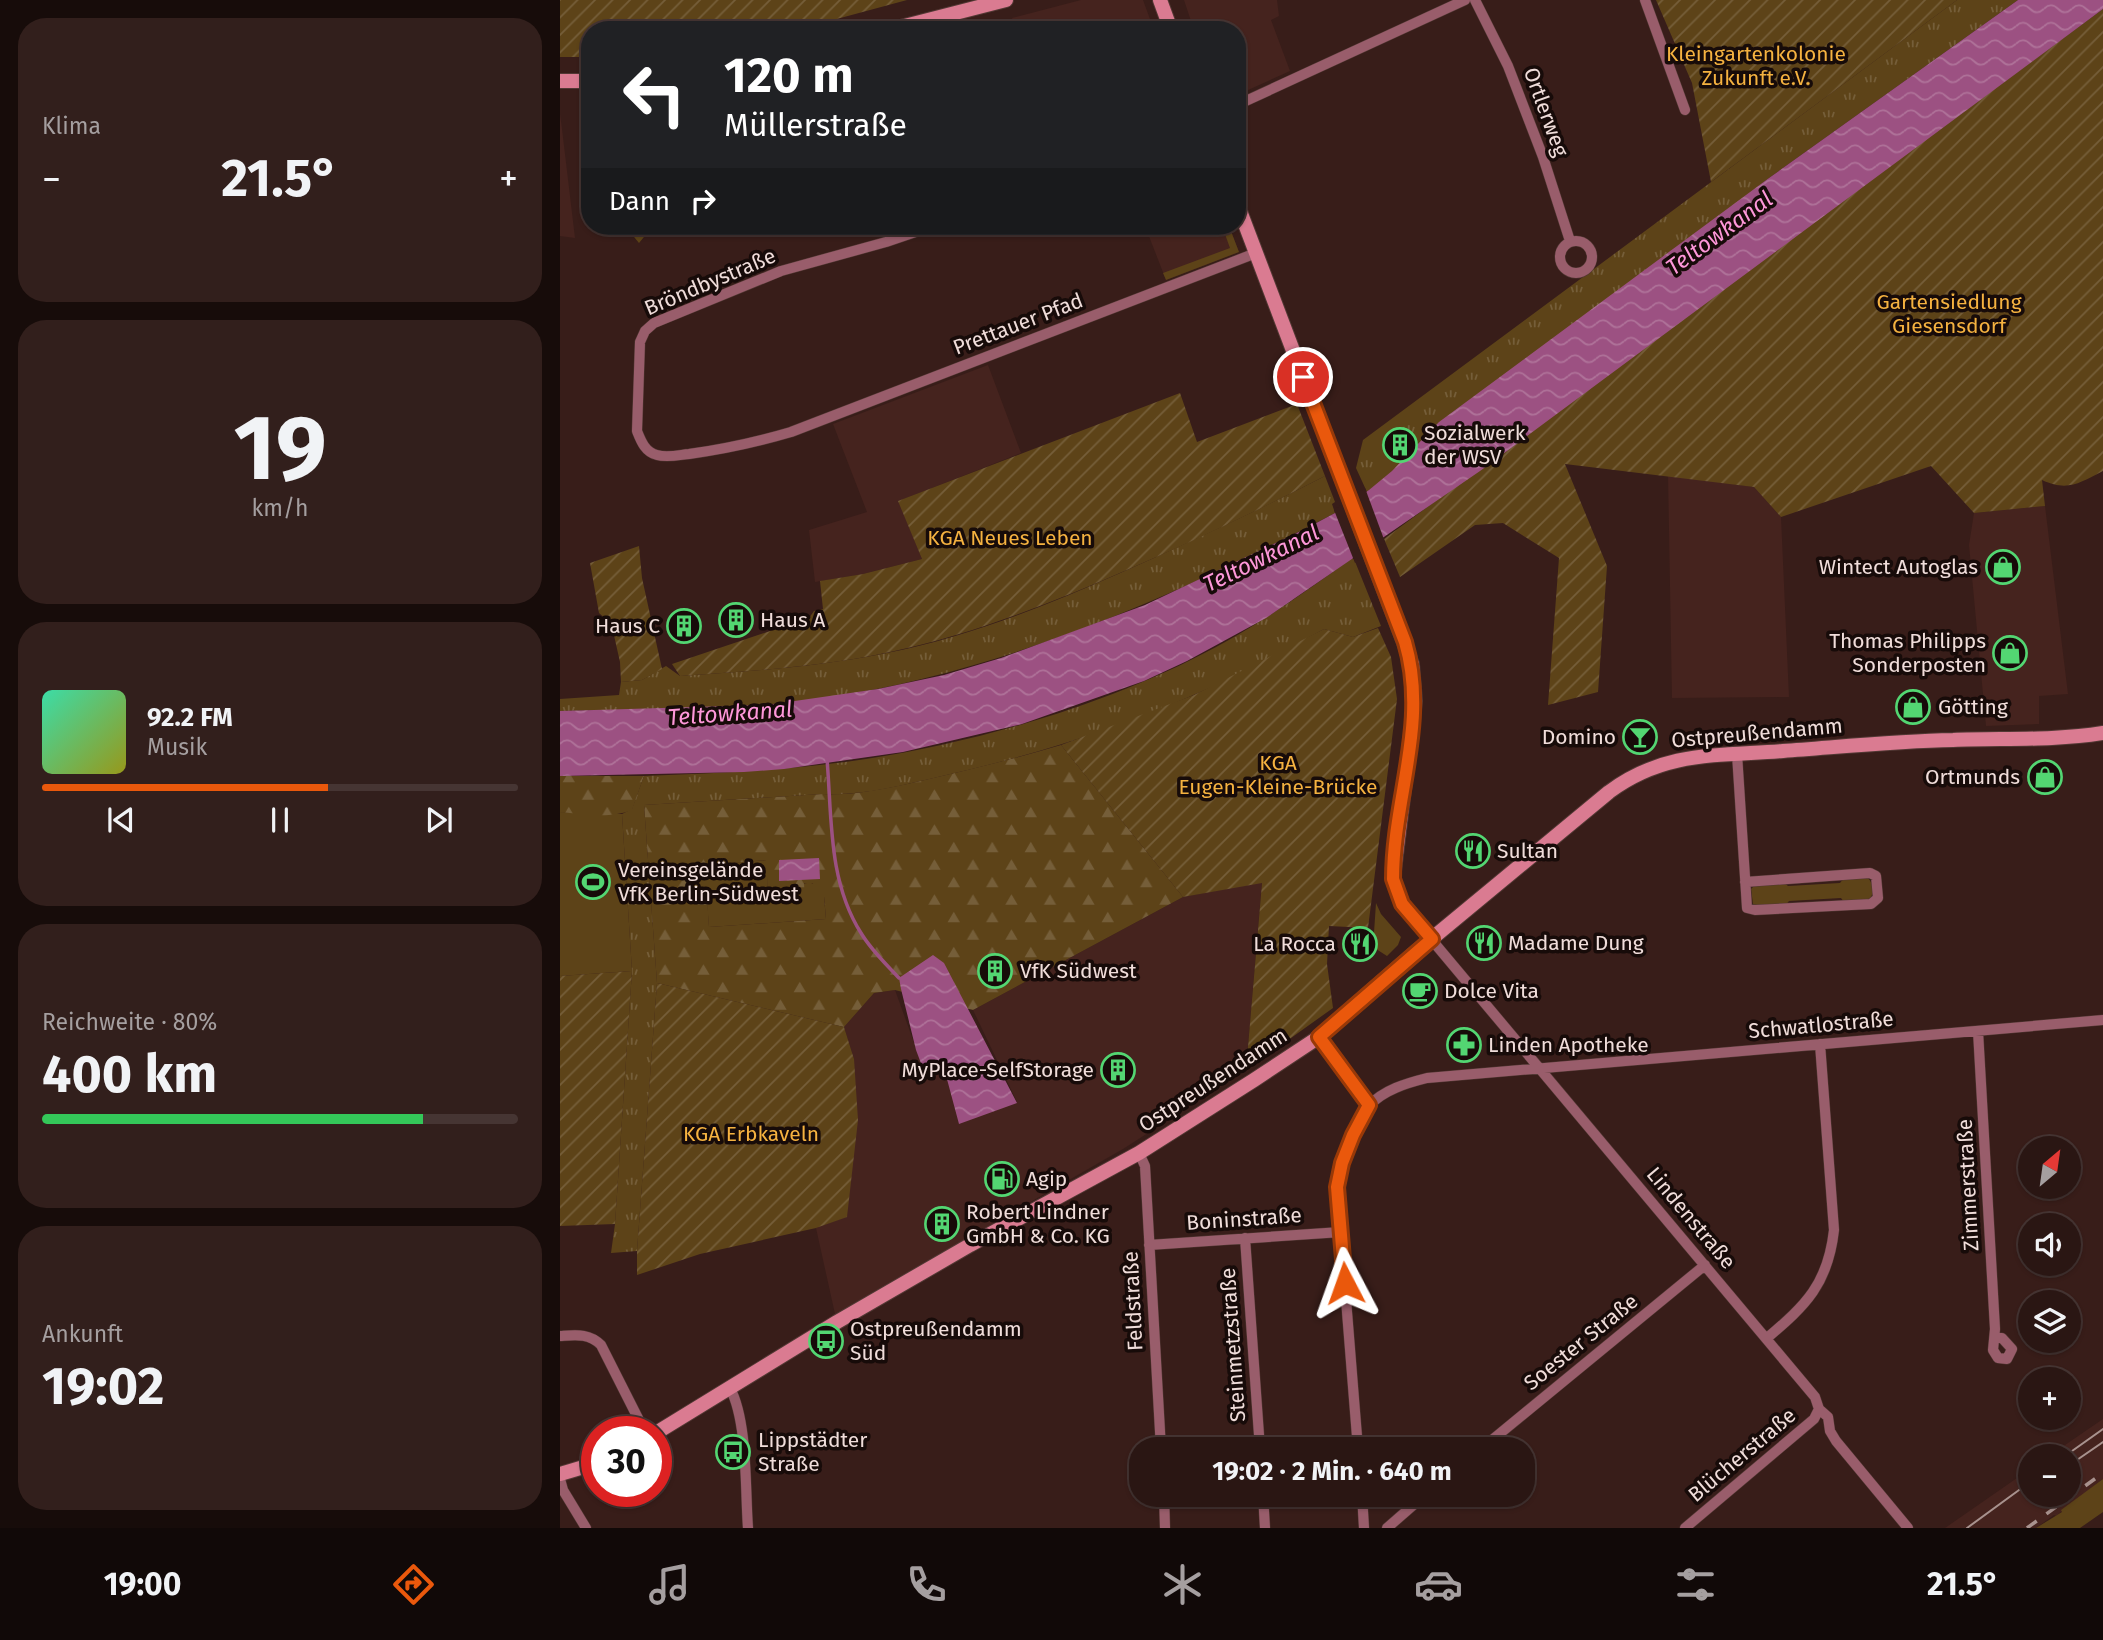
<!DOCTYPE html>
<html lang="de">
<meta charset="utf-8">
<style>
:root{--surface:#2a1613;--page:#321f1c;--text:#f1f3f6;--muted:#a59fa0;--line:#463533;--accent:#ea580c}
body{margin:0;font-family:"Fira Sans",sans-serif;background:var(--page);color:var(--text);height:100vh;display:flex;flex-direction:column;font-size:26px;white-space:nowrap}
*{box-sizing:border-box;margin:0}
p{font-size:23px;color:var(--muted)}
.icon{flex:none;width:38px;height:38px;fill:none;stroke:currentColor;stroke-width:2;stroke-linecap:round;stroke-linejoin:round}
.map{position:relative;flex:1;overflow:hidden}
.panel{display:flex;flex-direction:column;gap:18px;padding:18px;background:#170c0a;width:560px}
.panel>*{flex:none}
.hud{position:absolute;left:21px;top:21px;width:665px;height:214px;border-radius:28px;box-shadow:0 2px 5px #0004,0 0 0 2px var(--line);background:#202124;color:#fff;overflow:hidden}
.needle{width:46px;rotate:29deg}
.controls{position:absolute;left:1458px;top:1136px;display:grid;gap:14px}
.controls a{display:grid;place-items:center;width:63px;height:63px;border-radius:50%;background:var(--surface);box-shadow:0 2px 5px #0004,0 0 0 2px var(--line);font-size:35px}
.speed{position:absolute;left:21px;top:1416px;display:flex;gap:14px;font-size:35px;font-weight:700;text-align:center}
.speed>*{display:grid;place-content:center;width:91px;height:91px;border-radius:50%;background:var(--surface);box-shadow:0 2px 5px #0004,0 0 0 2px var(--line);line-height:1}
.speed .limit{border:10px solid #d22;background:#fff;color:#111}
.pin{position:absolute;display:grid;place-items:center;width:60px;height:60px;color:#fff;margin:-30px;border:4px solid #fff;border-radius:50%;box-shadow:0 2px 7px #0007}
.me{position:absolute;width:77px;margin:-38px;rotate:356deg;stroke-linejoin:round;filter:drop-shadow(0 0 5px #0008)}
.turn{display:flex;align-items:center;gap:24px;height:147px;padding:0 28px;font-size:32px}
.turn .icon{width:91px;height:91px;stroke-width:2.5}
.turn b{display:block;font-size:49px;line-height:60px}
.then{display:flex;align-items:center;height:66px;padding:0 28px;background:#0003;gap:14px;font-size:26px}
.big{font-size:52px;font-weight:700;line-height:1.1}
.panel .widget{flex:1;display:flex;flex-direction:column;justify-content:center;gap:10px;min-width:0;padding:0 24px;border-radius:28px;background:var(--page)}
.panel .dial{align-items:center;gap:0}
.dial b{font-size:91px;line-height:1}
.song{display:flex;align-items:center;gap:21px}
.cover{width:84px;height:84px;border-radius:10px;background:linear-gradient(135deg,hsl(160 70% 55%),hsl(60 70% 35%))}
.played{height:7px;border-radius:4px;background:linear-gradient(90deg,var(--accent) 60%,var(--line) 60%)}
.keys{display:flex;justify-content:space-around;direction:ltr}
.heat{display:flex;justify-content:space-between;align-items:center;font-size:38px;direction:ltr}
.charge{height:10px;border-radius:5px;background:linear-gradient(90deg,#34c759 80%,var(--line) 0)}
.trip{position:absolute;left:569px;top:1437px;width:406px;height:70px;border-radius:28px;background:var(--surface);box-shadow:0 2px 5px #0004,0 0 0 2px var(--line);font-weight:700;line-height:70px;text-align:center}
.tab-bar{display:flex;height:112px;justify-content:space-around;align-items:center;background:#110908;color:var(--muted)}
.tab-bar .icon{width:49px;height:49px}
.tab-bar .current{color:var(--accent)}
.tab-bar b{font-size:32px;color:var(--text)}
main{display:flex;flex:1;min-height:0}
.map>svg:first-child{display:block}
.built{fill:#45231e}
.grass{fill:#5d4318}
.forest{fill:url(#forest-firs);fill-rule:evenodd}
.park{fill:url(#park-tufts)}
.garden{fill:url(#garden-furrows)}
.water{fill:url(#water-waves)}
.pier{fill:#381d19}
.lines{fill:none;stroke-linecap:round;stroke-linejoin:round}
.stream{stroke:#9c5182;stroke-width:3.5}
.minor-casing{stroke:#523834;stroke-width:11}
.secondary-casing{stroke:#523834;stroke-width:16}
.minor{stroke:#995d6b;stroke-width:10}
.secondary{stroke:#da7b91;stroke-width:14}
.tram{stroke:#a8928e;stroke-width:2}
.rail{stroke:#a8928e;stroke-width:3.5;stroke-dasharray:12 12;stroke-linecap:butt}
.route-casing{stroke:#983908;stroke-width:18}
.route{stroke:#ea580c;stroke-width:12}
.labels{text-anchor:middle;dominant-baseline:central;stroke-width:7;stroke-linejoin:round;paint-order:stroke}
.park-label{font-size:21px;fill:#f5b240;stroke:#170b09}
.street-label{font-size:21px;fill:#f0ddda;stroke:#170b09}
.poi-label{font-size:21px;fill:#f0ddda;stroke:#170b09;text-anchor:start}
.water-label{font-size:23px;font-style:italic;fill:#fe97d9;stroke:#170b09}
</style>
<main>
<section class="panel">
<div class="widget"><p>Klima</p>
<div class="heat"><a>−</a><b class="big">21.5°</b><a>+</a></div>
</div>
<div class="widget dial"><b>19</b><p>km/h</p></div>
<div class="widget">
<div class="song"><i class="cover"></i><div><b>92.2 FM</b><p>Musik</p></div></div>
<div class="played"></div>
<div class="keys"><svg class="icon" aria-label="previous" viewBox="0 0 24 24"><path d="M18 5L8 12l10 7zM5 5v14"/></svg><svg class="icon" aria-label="pause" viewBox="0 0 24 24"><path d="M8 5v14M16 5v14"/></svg><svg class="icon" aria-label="next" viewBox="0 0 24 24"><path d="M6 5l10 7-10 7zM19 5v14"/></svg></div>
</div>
<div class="widget"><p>Reichweite · 80%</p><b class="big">400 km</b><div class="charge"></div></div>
<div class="widget"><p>Ankunft</p><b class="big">19:02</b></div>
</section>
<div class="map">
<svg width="1543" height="1528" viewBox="0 0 1543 1528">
<defs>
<pattern id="forest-firs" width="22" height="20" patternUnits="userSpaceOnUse" patternTransform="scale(1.75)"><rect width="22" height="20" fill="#5d4318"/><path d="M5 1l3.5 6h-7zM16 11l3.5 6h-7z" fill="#755e39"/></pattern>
<pattern id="park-tufts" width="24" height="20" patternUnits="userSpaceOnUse" patternTransform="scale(1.75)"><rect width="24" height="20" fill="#5d4318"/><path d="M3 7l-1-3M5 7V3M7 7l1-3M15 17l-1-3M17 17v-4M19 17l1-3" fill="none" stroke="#755e39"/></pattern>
<pattern id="garden-furrows" width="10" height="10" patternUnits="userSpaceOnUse" patternTransform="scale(1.75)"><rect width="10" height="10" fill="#5d4318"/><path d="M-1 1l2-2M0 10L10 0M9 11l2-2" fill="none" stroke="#755e39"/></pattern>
<pattern id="water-waves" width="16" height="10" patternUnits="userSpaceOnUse" patternTransform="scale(1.75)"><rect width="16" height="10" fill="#9c5182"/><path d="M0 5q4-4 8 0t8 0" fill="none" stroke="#af7299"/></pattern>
</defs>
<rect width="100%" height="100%" fill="#381d19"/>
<path class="built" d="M521,0H583L594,30H456L452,18Z
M624,0H717L719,16L711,20L730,71L677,95V30H634Z
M0,114L2,129L15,238L0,236Z
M585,226H669L679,252L606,280Z
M428,365L461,453L339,501L362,559L303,574L255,582L249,530L307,512L273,424Z
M1108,475L1194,487L1221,517L1229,697L1112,698Z
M1485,506L1508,694L1479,696V724L1426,726L1409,545L1414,513Z
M702,882L686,1070L563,1149L275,1314L256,1228L287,1216L294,1059L284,1027L314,993L335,990L365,1073L384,1068L400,1123L457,1102L413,1010L623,897Z
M1543,1419V1479L1496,1516L1494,1515L1476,1528H1385L1470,1469V1494H1508V1456H1489Z"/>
<path class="grass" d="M65,226H93L79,243Z
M662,226H669L679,252L606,280L603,273L670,248Z
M0,812L62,814L72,971L0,976Z
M207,860L208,893H218L219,902C227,896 240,881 251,883C258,884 260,888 269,888L270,896L264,897L266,919L149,927L144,865Z
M1284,878H1308C1314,884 1314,894 1309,901L1284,902L1281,898L1229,901L1225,906H1195L1193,904L1191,889L1195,885L1223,882L1228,886L1280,883Z
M816,903L821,914L841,937L838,945L827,956L813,947Z
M1543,1479V1512L1520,1528H1476L1502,1512L1501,1510Z"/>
<path class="forest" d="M501,745L623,897L413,1010L335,990L314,993L284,1027L97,983L84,805L262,794C297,796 334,787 369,779C413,769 457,758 501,745ZM206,860L208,893H218L219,902L245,901L244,883H253L254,894L261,893V888H269V895L264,896L266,919L149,927L145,865Z
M0,776H84L72,810C50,819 23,814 0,812Z"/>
<path class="park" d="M1397,0H1458L1209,178L807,492L796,468L803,440Z
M765,476L775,502L772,504L775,513C614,597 445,671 265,698C177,711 88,709 0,711V699L59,695L61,682L82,680L106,666L120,676C190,671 258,667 327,653C408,637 483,607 558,574C628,543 697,511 765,476Z
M791,559H794L821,626L793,637L764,629C720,653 676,677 631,696C551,731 467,757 382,776C343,785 302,796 262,794L84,805L97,983L77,1251L51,1253L55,1224L72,971L62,814L72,809L84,776C159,773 233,770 306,759C425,741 562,700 667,641C710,617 751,588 791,559Z"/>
<path class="garden" d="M0,0H347L236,30H30V57H0Z
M1096,0H1397L1151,182L1132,83Z
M1543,9V471C1519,483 1508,492 1482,480L1485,506L1414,513L1371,466L1221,517L1194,487L1005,464L1047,566L1038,692L988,705L999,558L943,523L915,525L840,577L824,539Z
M620,393L637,442L737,404L765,476C701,509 636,540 569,569C491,603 414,634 330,652C261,667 190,671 120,676L112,664L249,618L254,611L263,609L260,581L303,574L362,559L338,501Z
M79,546L82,578L102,669L82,680L61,682L60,662L53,631L47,620L39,613L30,563Z
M818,628L831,657L837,699L808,928L769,926L767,964L773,1008L686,1070L702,883L623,897L501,745L634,695L764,629L793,637Z
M72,971L55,1224L0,1226V976Z
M97,983L284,1027L294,1059L298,1120L287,1217L256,1228L140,1254L77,1275V1251Z"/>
<path class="water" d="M1458,0H1543V9L920,471L706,618L627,661L584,681L462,724L343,752L224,769L184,772L0,776V711L207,705L318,689L384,675L441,658L585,605L745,529L775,513L809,490L832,471L879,422L1209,178Z
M259,858L260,879L219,881V860Z
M373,955L384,963L457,1103L399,1124L384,1068L365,1074L356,1050L341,989L339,978Z"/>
<path class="pier" d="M805,488L825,542L795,563L774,510Z"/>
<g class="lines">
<path class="stream" d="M267,759C272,818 268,881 301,933C311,950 326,964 339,978"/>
<g class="minor-casing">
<path id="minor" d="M915,0L948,66L983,157L1010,241
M1085,0L1125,110
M677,105L905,0
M373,226L326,242L221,271L94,323L85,331L80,342L77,431C81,441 85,452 97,455C107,458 119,455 129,454C165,449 197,442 231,432L696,253
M1000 257a16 16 0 1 1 32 0a16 16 0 1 1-32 0Z
M1177,754L1187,908L1195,910L1311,904L1318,898L1316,876L1310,873L1185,882
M871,939L1255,1397L1259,1409L1268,1417L1270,1431L1276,1441L1348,1528
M1418,1031L1435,1329L1433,1350L1438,1358L1447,1359L1452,1349L1442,1338H1436
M759,1037L809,1105
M579,1153L585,1166L601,1449
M685,1238L700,1449
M589,1245L781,1232
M0,1336C16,1335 29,1333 41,1345L85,1432
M1207,1338C1246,1305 1268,1284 1274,1230L1260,1044
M170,1388C188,1422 185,1489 188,1528
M798,1449L777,1187C780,1163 793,1125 809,1106C823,1090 847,1083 867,1078L1543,1020
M921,1449L1145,1265
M0,1479L3,1490L26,1528
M604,1494L605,1528
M703,1494L705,1528
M802,1494L804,1528
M827,1528L866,1494
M1125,1528L1254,1419L1259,1409"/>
</g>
<g class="secondary-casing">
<path id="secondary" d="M600,0L611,30
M329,30L446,0
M0,81H30
M677,203L852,664L855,701L833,879L842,904L871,939
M96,1433L277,1322L410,1245L579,1153L694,1080L759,1037L852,955L1049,792C1104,751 1157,756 1223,751C1279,747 1336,741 1393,740C1443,738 1494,741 1543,733
M0,1474L37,1463"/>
</g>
<use href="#minor" class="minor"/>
<use href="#secondary" class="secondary"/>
<path class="tram" d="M1505,1456L1543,1429
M1514,1462L1543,1442
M1407,1528L1470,1482"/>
<path class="rail" d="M1467,1528L1543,1473"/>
</g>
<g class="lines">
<g class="route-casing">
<path id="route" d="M743,377L845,642C869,724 833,798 833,879L842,904L872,939L759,1037L809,1105L793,1135L782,1163L777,1187L785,1283"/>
</g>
<use href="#route" class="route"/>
</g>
<defs>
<g id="building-ring" transform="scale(1.75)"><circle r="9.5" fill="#170b09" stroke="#53d672" stroke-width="1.5"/><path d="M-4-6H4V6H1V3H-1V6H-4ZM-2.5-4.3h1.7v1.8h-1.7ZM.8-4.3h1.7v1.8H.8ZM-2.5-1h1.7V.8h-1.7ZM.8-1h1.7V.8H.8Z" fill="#53d672"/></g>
<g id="shop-ring" transform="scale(1.75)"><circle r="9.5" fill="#170b09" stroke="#53d672" stroke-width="1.5"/><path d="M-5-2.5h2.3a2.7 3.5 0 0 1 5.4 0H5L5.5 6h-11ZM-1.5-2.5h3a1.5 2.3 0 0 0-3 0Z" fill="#53d672"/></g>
<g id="bar-ring" transform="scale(1.75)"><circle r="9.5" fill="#170b09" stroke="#53d672" stroke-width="1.5"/><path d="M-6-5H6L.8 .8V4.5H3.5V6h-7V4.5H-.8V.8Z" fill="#53d672"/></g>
<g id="restaurant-ring" transform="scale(1.75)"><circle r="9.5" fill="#170b09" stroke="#53d672" stroke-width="1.5"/><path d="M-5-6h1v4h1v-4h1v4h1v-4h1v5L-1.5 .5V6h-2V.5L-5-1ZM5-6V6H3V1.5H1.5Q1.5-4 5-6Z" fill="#53d672"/></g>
<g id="stadium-ring" transform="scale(1.75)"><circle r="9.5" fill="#170b09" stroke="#53d672" stroke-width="1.5"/><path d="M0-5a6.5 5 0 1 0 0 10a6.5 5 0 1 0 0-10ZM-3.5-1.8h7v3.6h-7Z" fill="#53d672"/></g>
<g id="cafe-ring" transform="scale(1.75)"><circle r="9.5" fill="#170b09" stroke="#53d672" stroke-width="1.5"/><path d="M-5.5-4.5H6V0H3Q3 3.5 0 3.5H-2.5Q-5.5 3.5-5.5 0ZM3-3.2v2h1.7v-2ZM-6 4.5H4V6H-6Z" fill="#53d672"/></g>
<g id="pharmacy-ring" transform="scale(1.75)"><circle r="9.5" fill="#170b09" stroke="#53d672" stroke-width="1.5"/><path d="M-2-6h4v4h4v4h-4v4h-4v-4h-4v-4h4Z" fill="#53d672"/></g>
<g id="fuel-ring" transform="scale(1.75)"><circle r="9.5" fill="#170b09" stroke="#53d672" stroke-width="1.5"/><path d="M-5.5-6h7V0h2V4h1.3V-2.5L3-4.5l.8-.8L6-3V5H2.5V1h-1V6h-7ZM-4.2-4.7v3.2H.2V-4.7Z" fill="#53d672"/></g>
<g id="bus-ring" transform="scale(1.75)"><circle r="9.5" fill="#170b09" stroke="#53d672" stroke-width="1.5"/><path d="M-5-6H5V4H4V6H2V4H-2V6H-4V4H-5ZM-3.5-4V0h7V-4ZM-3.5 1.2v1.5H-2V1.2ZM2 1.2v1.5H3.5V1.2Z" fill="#53d672"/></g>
</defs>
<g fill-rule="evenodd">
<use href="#building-ring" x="840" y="445"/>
<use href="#shop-ring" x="1443" y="567"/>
<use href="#building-ring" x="176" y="620"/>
<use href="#building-ring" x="124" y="626"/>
<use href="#shop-ring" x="1450" y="653"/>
<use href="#shop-ring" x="1353" y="707"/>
<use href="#bar-ring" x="1080" y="737"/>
<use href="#shop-ring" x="1485" y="777"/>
<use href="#restaurant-ring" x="913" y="851"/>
<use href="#stadium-ring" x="33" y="882"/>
<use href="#restaurant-ring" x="924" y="943"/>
<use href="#restaurant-ring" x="800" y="944"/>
<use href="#building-ring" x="435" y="971"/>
<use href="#cafe-ring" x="860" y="991"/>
<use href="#pharmacy-ring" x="904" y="1045"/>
<use href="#building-ring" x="558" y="1070"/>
<use href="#fuel-ring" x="442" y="1179"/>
<use href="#building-ring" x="382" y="1224"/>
<use href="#bus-ring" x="266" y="1341"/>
<use href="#bus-ring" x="173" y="1452"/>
</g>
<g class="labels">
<g class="park-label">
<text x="1196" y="54">Kleingartenkolonie<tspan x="1196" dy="24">Zukunft e.V.</tspan></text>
<text x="1389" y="302">Gartensiedlung<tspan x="1389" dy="24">Giesensdorf</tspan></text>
<text x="450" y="538">KGA Neues Leben</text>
<text x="718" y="763">KGA<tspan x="718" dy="24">Eugen-Kleine-Brücke</tspan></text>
<text x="191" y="1134">KGA Erbkaveln</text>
</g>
<g class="street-label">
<text transform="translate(986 112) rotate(70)">Ortlerweg</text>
<text transform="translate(150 282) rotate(-23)">Bröndbystraße</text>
<text transform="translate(458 324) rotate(-21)">Prettauer Pfad</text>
<text transform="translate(1197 733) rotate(-5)">Ostpreußendamm</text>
<text transform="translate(1261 1025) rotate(-5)">Schwatlostraße</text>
<text transform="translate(653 1080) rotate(-33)">Ostpreußendamm</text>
<text transform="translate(1408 1185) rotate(-93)">Zimmerstraße</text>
<text transform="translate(1131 1218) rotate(50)">Lindenstraße</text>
<text transform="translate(684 1219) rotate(-4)">Boninstraße</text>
<text transform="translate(573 1301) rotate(-93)">Feldstraße</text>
<text transform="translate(1021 1342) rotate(-39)">Soester Straße</text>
<text transform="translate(673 1345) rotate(-94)">Steinmetzstraße</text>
<text transform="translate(1182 1455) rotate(-40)">Blücherstraße</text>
</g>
<g class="poi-label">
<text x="864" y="433">Sozialwerk<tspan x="864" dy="24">der WSV</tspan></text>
<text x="1418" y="567" text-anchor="end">Wintect Autoglas</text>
<text x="200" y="620">Haus A</text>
<text x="100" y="626" text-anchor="end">Haus C</text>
<text x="1426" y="641" text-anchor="end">Thomas Philipps<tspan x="1426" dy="24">Sonderposten</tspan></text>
<text x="1378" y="707">Götting</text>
<text x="1056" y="737" text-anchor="end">Domino</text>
<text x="1460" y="777" text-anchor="end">Ortmunds</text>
<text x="937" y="851">Sultan</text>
<text x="58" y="870">Vereinsgelände<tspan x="58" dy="24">VfK Berlin-Südwest</tspan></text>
<text x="948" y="943">Madame Dung</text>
<text x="776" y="944" text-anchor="end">La Rocca</text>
<text x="460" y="971">VfK Südwest</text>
<text x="884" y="991">Dolce Vita</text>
<text x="928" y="1045">Linden Apotheke</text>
<text x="534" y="1070" text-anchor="end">MyPlace-SelfStorage</text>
<text x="466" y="1179">Agip</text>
<text x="406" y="1212">Robert Lindner<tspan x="406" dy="24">GmbH &amp; Co. KG</tspan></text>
<text x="290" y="1329">Ostpreußendamm<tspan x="290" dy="24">Süd</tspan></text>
<text x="198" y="1440">Lippstädter<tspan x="198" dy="24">Straße</tspan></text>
</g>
<g class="water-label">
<text transform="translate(1159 233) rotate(-36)">Teltowkanal</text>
<text transform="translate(701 558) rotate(-26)">Teltowkanal</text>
<text transform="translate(170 713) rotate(-4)">Teltowkanal</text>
</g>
</g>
</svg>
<div class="controls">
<a><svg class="needle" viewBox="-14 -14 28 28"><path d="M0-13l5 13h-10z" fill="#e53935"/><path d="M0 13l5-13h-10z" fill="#a59fa0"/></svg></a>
<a><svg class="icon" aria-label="sound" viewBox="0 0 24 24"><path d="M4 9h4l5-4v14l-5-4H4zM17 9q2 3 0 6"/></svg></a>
<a><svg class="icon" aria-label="layers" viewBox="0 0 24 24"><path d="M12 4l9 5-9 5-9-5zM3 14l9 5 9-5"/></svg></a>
<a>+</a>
<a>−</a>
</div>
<div class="speed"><div class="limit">30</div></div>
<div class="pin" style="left:743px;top:377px;background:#d93025"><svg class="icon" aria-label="arrive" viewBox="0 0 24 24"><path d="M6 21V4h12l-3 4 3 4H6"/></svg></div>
<svg class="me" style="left:785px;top:1283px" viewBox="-20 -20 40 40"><path d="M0-17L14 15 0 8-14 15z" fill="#ea580c" stroke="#fff" stroke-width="4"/></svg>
<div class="trip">19:02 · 2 Min. · 640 m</div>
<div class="hud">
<div class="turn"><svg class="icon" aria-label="left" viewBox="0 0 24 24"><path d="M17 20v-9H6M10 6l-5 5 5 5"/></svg><div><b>120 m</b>Müllerstraße</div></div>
<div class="then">Dann<svg class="icon" aria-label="right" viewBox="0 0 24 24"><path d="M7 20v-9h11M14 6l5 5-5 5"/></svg></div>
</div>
</div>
</main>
<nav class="tab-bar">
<b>19:00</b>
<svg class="icon current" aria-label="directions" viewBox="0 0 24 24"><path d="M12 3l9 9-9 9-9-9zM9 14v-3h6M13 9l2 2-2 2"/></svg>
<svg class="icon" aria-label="music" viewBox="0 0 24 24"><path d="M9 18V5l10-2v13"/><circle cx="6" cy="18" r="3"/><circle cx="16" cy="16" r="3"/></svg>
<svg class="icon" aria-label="phone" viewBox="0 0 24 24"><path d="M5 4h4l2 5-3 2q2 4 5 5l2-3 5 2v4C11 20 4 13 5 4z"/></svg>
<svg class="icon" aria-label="climate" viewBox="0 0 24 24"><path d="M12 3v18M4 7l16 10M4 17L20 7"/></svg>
<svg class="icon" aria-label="car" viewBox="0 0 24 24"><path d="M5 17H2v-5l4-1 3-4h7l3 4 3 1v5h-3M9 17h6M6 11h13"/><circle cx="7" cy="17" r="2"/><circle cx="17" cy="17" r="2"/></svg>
<svg class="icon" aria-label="filters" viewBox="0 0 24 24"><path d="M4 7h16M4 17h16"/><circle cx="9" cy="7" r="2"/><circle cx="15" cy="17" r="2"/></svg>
<b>21.5°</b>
</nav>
